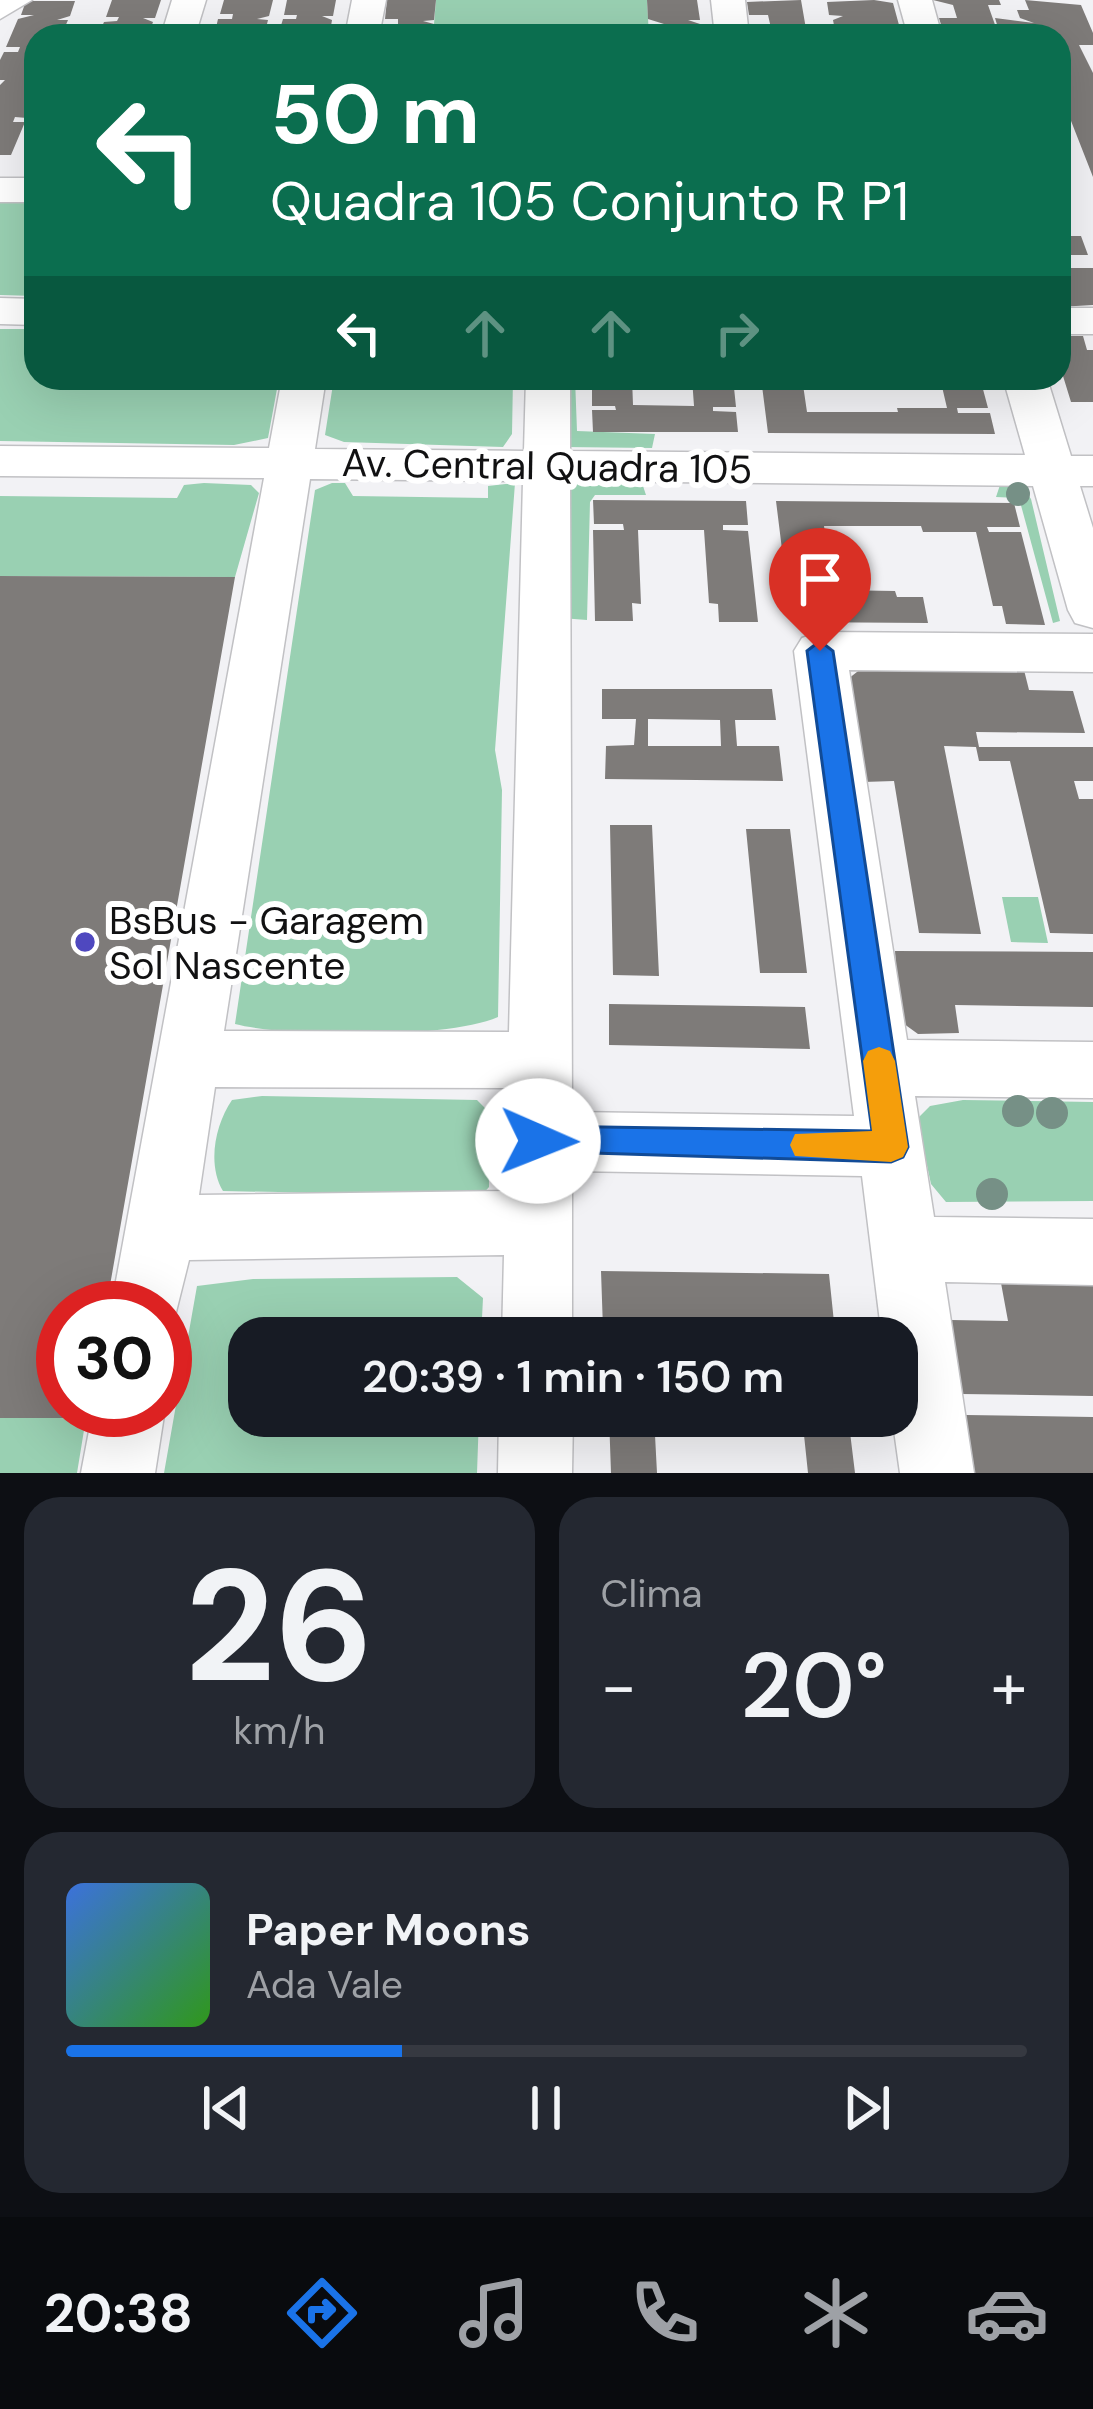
<!DOCTYPE html>
<html lang="pt">
<meta charset="utf-8">
<style>
:root{--surface:#171b24;--page:#242831;--text:#f1f3f6;--muted:#9ea1a6;--line:#363941;--accent:#1a73e8}
body{margin:0;font-family:"DM Sans",sans-serif;background:var(--page);color:var(--text);height:100vh;display:flex;flex-direction:column;font-size:45px;white-space:nowrap}
*{box-sizing:border-box;margin:0}
p{font-size:39px;color:var(--muted)}
.icon{flex:none;width:66px;height:66px;fill:none;stroke:currentColor;stroke-width:2;stroke-linecap:round;stroke-linejoin:round}
.map{position:relative;height:1473px;overflow:hidden}
.panel{display:flex;flex-direction:column;gap:24px;padding:24px;background:#0d0f14;flex:1}
.panel>*{flex:none}
.guide{position:absolute;left:24px;top:24px;width:1047px;height:366px;border-radius:36px;box-shadow:0 12px 48px #0002;background:#0b6e4f;color:#fff;overflow:hidden}
.speed{position:absolute;left:36px;top:1281px;display:flex;gap:24px;font-size:60px;font-weight:700;text-align:center}
.speed>*{display:grid;place-content:center;width:156px;height:156px;border-radius:50%;background:var(--surface);box-shadow:0 12px 48px #0002;line-height:1}
.speed .limit{border:18px solid #d22;background:#fff;color:#111}
.pin{position:absolute;display:grid;place-items:center;width:102px;height:102px;color:#fff;margin:-123px -51px;border-radius:50% 50% 50% 0;rotate:-45deg;box-shadow:0 0 12px #0007}
.pin .icon{rotate:45deg}
.me{position:absolute;width:132px;margin:-66px;rotate:91deg;stroke-linejoin:round;filter:drop-shadow(0 0 9px #0008)}
.turn{display:flex;align-items:center;gap:42px;height:252px;padding:0 48px;font-size:54px}
.turn .icon{width:156px;height:156px;stroke-width:2.5}
.turn b{display:block;font-size:84px;line-height:102px}
.lanes{display:flex;align-items:center;height:114px;padding:0 48px;background:#0003;justify-content:center;gap:60px;direction:ltr}
.lanes .off{opacity:.35}
.big{font-size:90px;font-weight:600;line-height:1.1}
.panel .card{flex:1;display:flex;flex-direction:column;justify-content:center;gap:18px;min-width:0;padding:0 42px;border-radius:36px;background:var(--page)}
.panel .dial{align-items:center;gap:0}
.dial b{font-size:156px;line-height:1}
.song{display:flex;align-items:center;gap:36px}
.cover{width:144px;height:144px;border-radius:18px;background:linear-gradient(135deg,hsl(220 70% 55%),hsl(110 70% 35%))}
.played{height:12px;border-radius:6px;background:linear-gradient(90deg,var(--accent) 35%,var(--line) 35%)}
.keys{display:flex;justify-content:space-around;direction:ltr}
.heat{display:flex;justify-content:space-between;align-items:center;font-size:66px;direction:ltr}
.panel .tiles{flex:1;display:grid;gap:24px;grid-template-columns:1fr 1fr}
.card:last-child{grid-column:span 2}
.trip{position:absolute;left:228px;top:1317px;width:690px;height:120px;border-radius:36px;background:var(--surface);box-shadow:0 12px 48px #0002;font-weight:600;line-height:120px;text-align:center}
.tab-bar{display:flex;height:192px;justify-content:space-around;align-items:center;background:#090b0e;color:var(--muted)}
.tab-bar .icon{width:84px;height:84px}
.tab-bar .on{color:var(--accent)}
.tab-bar b{font-size:54px;color:var(--text)}
.map>svg:first-child{display:block}
.green{fill:#99d0b2}
.building{fill:#7e7b79;fill-rule:evenodd}
.lines{fill:none;stroke-linecap:round;stroke-linejoin:round}
.minor-casing{stroke:#c1c1c4;stroke-width:3}
.minor{fill:#fff;fill-rule:evenodd}
.tree{fill:#769086}
.route{fill:#1a73e8;stroke:#114b97;stroke-width:3}
.slow{fill:#f59e0b}
.poi-dot{fill:#4f48bf;stroke:#fff;stroke-width:4.5}
.labels{text-anchor:middle;dominant-baseline:central;stroke-width:12;stroke-linejoin:round;paint-order:stroke}
.street-label{font-size:39px;fill:#111112;stroke:#fff}
.poi-label{font-size:39px;fill:#111112;stroke:#fff;text-anchor:start}
</style>
<div class="map">
<svg width="1093" height="1473" viewBox="0 0 1093 1473">
<rect width="100%" height="100%" fill="#f2f2f5"/>
<path class="green" d="M436,0H647L649,36H433Z
M0,202H36V296L0,295Z
M0,329H36V378H279L268,438L234,445L0,441Z
M334,378H513L512,434L503,447L344,442L325,435Z
M564,378H575L577,431L655,434L652,448L564,447Z
M584,479L641,480L646,495H595L590,502L587,620L561,618L562,487Z
M204,483L251,485L259,493L235,577L0,576V496L177,498L184,485Z
M332,483H345L353,496L488,498V486L515,483L495,750L502,790L498,1017C447,1039 290,1038 235,1024L315,490Z
M1020,484L1031,499L1060,621L1053,623L1019,498L996,497L1000,485Z
M1002,897H1038L1048,943L1011,942Z
M262,1096L477,1100L488,1111L489,1187L481,1196L223,1191C207,1164 215,1125 232,1100Z
M963,1100L1093,1102V1201L946,1202L931,1184L917,1119L930,1106Z
M457,1277L483,1298L481,1338H249V1416H479L477,1473H164L197,1286L253,1279Z
M0,1418H86L77,1473H0Z"/>
<path class="building" d="M112,0H161L155,18H143L153,22L148,36H98L104,22L117,21L119,17H106Z
M224,0H273L269,16L257,19L268,20L265,32H215L218,19H232L233,14H220Z
M287,0H336L333,16H322L332,20L330,32H279L283,19H296L297,15H284Z
M387,0H436L434,20L423,21L434,24L433,36H383L384,24H398V19H385Z
M647,0H697L700,20H688L700,24L701,36H649V24H664L648,19Z
M801,0L806,29H827L828,36H752L751,28H771L768,15H749L747,2Z
M874,0L893,3L902,36H836L833,20L843,16L829,15L827,2Z
M933,0H999L1001,5H988L999,36L943,31L939,18H957L953,5Z
M1025,0L1081,5L1093,33V45H1079L1093,73V177L1064,103H1059V36L999,31L995,18L1034,23L1020,18L1017,10H1029Z
M26,1H75L70,16L57,20H68L61,36H36V82L28,86H36V96L27,118L15,117L13,122H25L11,155H0V85L5,80H0V60L4,52H18L20,47H6L18,19L34,15H21Z
M1059,200H1066L1070,210H1060L1069,236H1081L1088,255H1059Z
M1059,259L1066,268H1093V305L1059,307Z
M1059,336H1083L1087,350H1093V402H1071L1059,363Z
M592,378H632L633,405L694,406L692,378H733L736,407H713V411L736,412L738,432H593L592,410H616L615,406H592Z
M761,378H802L807,412H898L897,408H947L940,378H980L988,408H957L958,413H990L995,434L768,433Z
M593,500L746,501L748,525H723V530L748,531L758,622H719L718,604L709,603L704,530H638L641,604L632,603L633,621H595L593,530H624L623,524H594Z
M776,501L1014,503L1020,527H987L989,532H1021L1045,625L1006,624L1002,606H993L976,532H923L921,526H824L834,590L895,591L897,597H923L928,623L791,622Z
M0,576L235,577L106,1308H63V1410H88L86,1418H0Z
M862,668L1024,670L1029,690L1073,691L1085,733L976,732L979,747H1093V781H1074L1079,799H1093V934L1050,933L1010,761H979L976,747L944,746L981,934L919,933L894,781L863,782L848,679Z
M602,689H772L776,720H735L737,746H779L783,781L605,779L606,746L634,745L636,719H602ZM648,719L720,720L721,746H648Z
M610,825H652L659,976L613,975Z
M746,829H790L807,973H760Z
M895,951L1093,952V1007L955,1005L959,1033L918,1034L900,1021Z
M609,1004L805,1007L810,1049L609,1045Z
M601,1271L829,1274L835,1332L603,1329Z
M1001,1283L1093,1284V1396L962,1394L951,1320L1008,1321Z
M966,1415L1093,1417V1473H974Z
M609,1416H654L657,1473H611Z
M802,1416H848L855,1473H808Z"/>
<g class="lines">
<g class="minor-casing">
<path id="minor" d="M0,0H32L0,19Z
M172,0H206L195,36H161Z
M352,0H386L379,36H345Z
M711,0H745L749,36H715Z
M898,0H932L942,36H908Z
M0,178H36V202H0Z
M0,298L36,299V325L0,324Z
M1059,308H1093V334H1059Z
M282,378H326L315,449L524,451L526,378H570V451L1025,455L1003,378H1047L1071,456H1093V486H1080L1093,528V628L1075,623L1068,610L1033,486L570,481L572,1112L854,1116L794,651L802,638L820,632L1093,634V672L849,670L907,1040L1093,1042V1098L915,1096L934,1217L1093,1219V1285L945,1282L974,1473H900L892,1416H897V1338H882L862,1176L572,1171V1338H502L504,1255L189,1260L171,1332L165,1335V1308H111L264,478L0,476V446L269,448ZM310,479L523,481L509,1032L224,1031ZM215,1087L508,1088L505,1191L199,1195Z
M93,1410L165,1409L155,1473H81Z
M499,1416H573L572,1473H498Z"/>
</g>
<use href="#minor" class="minor"/>
</g>
<g class="tree">
<circle cx="1018" cy="494" r="12"/>
<circle cx="1018" cy="1111" r="16"/>
<circle cx="1052" cy="1113" r="16"/>
<circle cx="992" cy="1194" r="16"/>
</g>
<path class="route" d="M820,641L833,651L908,1147L903,1157L891,1162L527,1151L522,1141L527,1130L538,1126L872,1131L807,651Z"/>
<path class="slow" d="M879,1047L890,1051L895,1061L908,1147L903,1157L891,1162L795,1156L790,1145L795,1134L872,1131L863,1061L868,1051Z"/>
<circle class="poi-dot" cx="85" cy="942" r="12"/>
<g class="labels">
<g class="street-label">
<text transform="translate(547 466) rotate(1)">Av. Central Quadra 105</text>
</g>
<g class="poi-label">
<text x="109" y="920">BsBus - Garagem<tspan x="109" dy="45">Sol Nascente</tspan></text>
</g>
</g>
</svg>
<div class="speed"><div class="limit">30</div></div>
<div class="pin" style="left:820px;top:651px;background:#d93025"><svg class="icon" aria-label="arrive" viewBox="0 0 24 24"><path d="M6 21V4h12l-3 4 3 4H6"/></svg></div>
<svg class="me" style="left:538px;top:1141px" viewBox="-20 -20 40 40"><circle r="19" fill="#fff"/><path d="M0-13L10 11 0 6-10 11z" fill="#1a73e8"/></svg>
<div class="trip">20:39 · 1 min · 150 m</div>
<div class="guide">
<div class="turn"><svg class="icon" aria-label="left" viewBox="0 0 24 24"><path d="M17 20v-9H6M10 6l-5 5 5 5"/></svg><div><b>50 m</b>Quadra 105 Conjunto R P1</div></div>
<div class="lanes"><svg class="icon" aria-label="left" viewBox="0 0 24 24"><path d="M17 20v-9H6M10 6l-5 5 5 5"/></svg><svg class="icon off" aria-label="ahead" viewBox="0 0 24 24"><path d="M12 20V5M6 11l6-6 6 6"/></svg><svg class="icon off" aria-label="ahead" viewBox="0 0 24 24"><path d="M12 20V5M6 11l6-6 6 6"/></svg><svg class="icon off" aria-label="right" viewBox="0 0 24 24"><path d="M7 20v-9h11M14 6l5 5-5 5"/></svg></div>
</div>
</div>
<section class="panel">
<div class="tiles">
<div class="card dial"><b>26</b><p>km/h</p></div>
<div class="card"><p>Clima</p>
<div class="heat"><a>−</a><b class="big">20°</b><a>+</a></div>
</div>
<div class="card">
<div class="song"><i class="cover"></i><div><b>Paper Moons</b><p>Ada Vale</p></div></div>
<div class="played"></div>
<div class="keys"><svg class="icon" aria-label="previous" viewBox="0 0 24 24"><path d="M18 5L8 12l10 7zM5 5v14"/></svg><svg class="icon" aria-label="pause" viewBox="0 0 24 24"><path d="M8 5v14M16 5v14"/></svg><svg class="icon" aria-label="next" viewBox="0 0 24 24"><path d="M6 5l10 7-10 7zM19 5v14"/></svg></div>
</div>
</div>
</section>
<nav class="tab-bar">
<b>20:38</b>
<svg class="icon on" aria-label="directions" viewBox="0 0 24 24"><path d="M12 3l9 9-9 9-9-9zM9 14v-3h6M13 9l2 2-2 2"/></svg>
<svg class="icon" aria-label="music" viewBox="0 0 24 24"><path d="M9 18V5l10-2v13"/><circle cx="6" cy="18" r="3"/><circle cx="16" cy="16" r="3"/></svg>
<svg class="icon" aria-label="phone" viewBox="0 0 24 24"><path d="M5 4h4l2 5-3 2q2 4 5 5l2-3 5 2v4C11 20 4 13 5 4z"/></svg>
<svg class="icon" aria-label="climate" viewBox="0 0 24 24"><path d="M12 3v18M4 7l16 10M4 17L20 7"/></svg>
<svg class="icon" aria-label="car" viewBox="0 0 24 24"><path d="M5 17H2v-5l4-1 3-4h7l3 4 3 1v5h-3M9 17h6M6 11h13"/><circle cx="7" cy="17" r="2"/><circle cx="17" cy="17" r="2"/></svg>
</nav>
